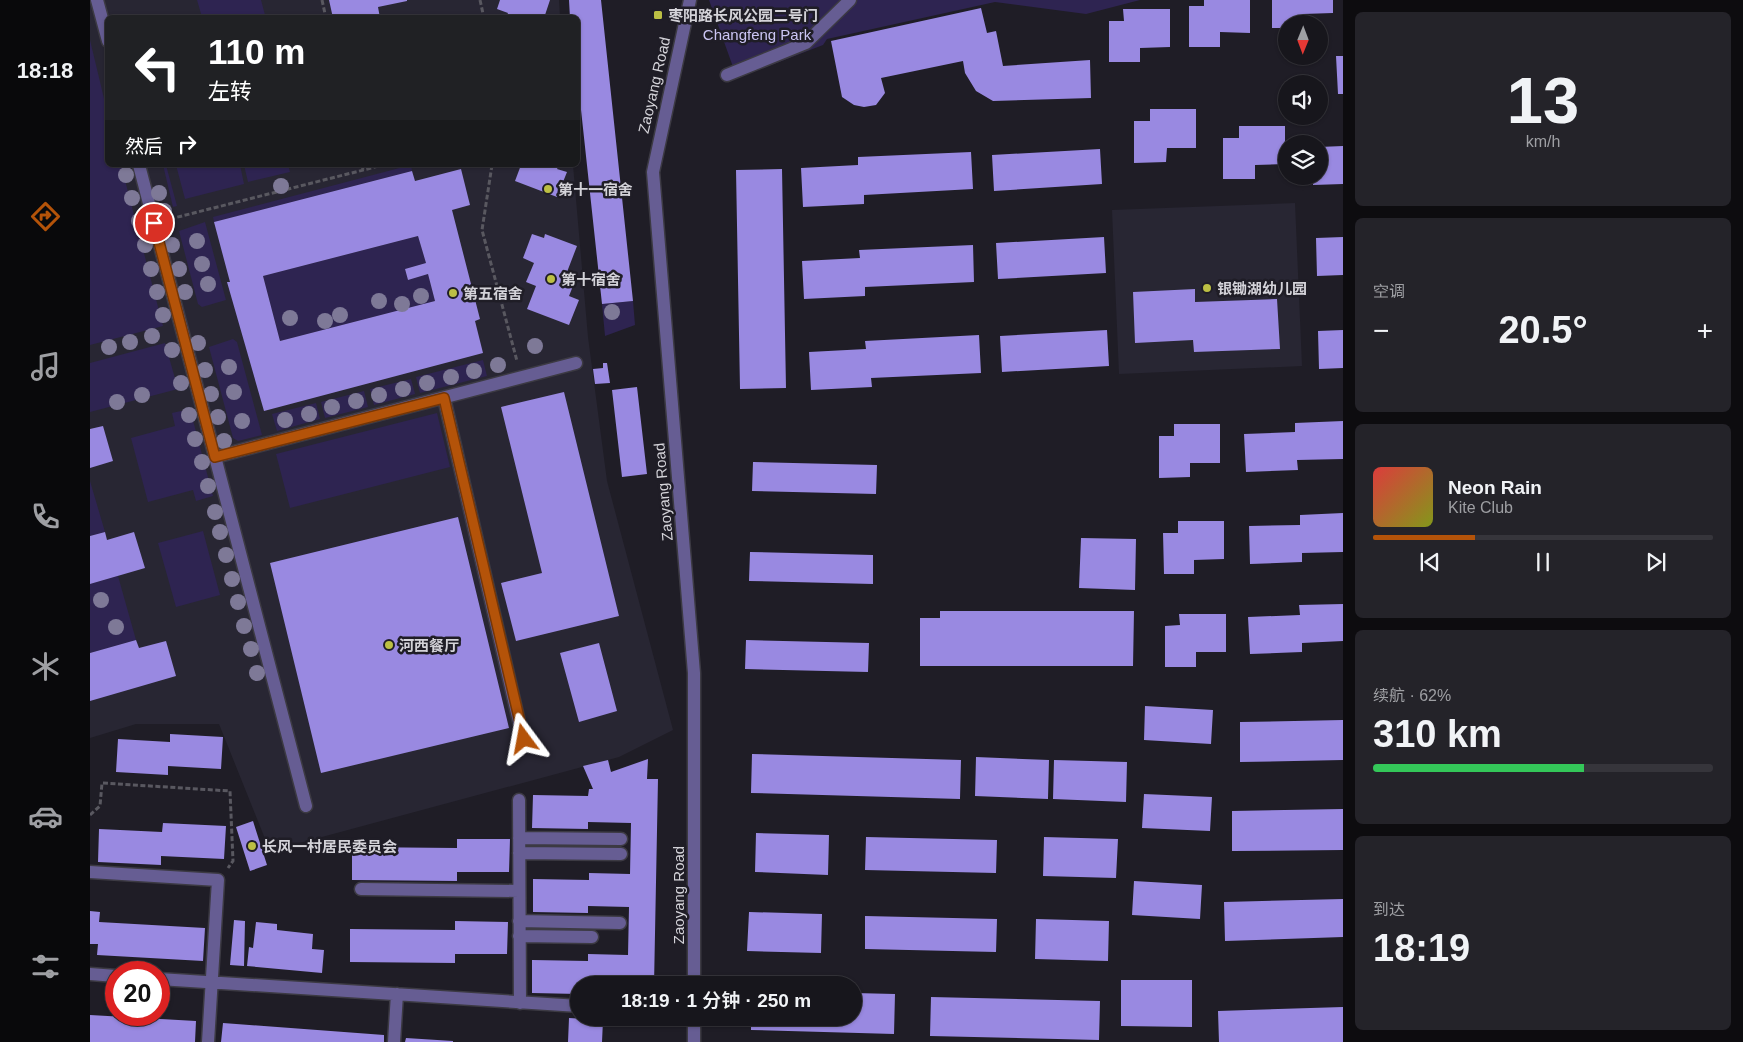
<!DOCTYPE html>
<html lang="zh">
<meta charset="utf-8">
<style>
:root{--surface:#17161c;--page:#242329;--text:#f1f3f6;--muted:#9e9fa3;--line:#36353b;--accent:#b45309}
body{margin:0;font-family:Helvetica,"Noto Sans SC",sans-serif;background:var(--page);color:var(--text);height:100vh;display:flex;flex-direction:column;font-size:19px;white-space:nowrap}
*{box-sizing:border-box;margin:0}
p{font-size:16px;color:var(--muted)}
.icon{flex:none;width:28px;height:28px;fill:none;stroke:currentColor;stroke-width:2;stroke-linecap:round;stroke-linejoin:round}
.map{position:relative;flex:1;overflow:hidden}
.details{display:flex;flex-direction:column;gap:12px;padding:12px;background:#0d0c0f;width:400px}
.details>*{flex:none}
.banner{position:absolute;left:15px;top:15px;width:475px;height:152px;border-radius:8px;box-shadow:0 1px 4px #0004,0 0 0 1px var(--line);background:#202124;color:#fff;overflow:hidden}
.needle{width:32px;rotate:181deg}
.tools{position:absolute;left:1188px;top:15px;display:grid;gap:10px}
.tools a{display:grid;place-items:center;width:50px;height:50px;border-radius:50%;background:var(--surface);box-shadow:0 1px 4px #0004,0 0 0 1px var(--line);font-size:25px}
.speed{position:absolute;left:15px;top:961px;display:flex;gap:10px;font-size:25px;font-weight:700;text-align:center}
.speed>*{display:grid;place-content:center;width:65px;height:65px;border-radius:50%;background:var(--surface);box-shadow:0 1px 4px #0004,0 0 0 1px var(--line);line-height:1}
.speed .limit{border:8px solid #d22;background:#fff;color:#111}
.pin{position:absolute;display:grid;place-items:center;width:42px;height:42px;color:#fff;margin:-21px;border:2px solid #fff;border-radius:50%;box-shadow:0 1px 5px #0007}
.me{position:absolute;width:55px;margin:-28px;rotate:347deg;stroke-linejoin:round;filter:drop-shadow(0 0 4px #0008)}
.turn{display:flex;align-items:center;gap:18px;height:105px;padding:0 20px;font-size:22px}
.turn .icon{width:65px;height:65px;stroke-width:2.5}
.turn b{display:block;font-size:35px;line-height:42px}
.then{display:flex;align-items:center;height:48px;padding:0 20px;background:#0003;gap:10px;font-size:19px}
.big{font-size:38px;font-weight:600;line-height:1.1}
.details .tile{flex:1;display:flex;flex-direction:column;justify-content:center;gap:8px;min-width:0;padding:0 18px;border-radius:8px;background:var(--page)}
.details .dial{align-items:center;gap:0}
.dial b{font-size:65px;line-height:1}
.song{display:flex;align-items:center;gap:15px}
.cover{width:60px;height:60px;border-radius:8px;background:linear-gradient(135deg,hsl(0 70% 55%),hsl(70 70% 35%))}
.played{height:5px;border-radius:2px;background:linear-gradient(90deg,var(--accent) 30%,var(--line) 30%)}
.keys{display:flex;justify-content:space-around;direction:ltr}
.heat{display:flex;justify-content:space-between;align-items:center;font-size:28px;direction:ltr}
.charge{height:8px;border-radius:4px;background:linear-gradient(90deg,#34c759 62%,var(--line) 0)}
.trip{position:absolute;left:480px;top:976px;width:292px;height:50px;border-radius:25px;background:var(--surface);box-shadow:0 1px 4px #0004,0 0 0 1px var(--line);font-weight:600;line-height:50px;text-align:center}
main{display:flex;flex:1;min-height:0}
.tab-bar{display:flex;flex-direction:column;width:90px;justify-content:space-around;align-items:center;background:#09090b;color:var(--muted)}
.tab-bar .icon{width:35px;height:35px}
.tab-bar .on{color:var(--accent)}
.tab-bar b{font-size:22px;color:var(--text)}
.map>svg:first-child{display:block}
.built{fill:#282633}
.green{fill:#2e2451}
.building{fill:#9989e1;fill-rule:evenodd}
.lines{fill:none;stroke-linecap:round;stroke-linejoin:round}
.minor-casing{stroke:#3c3a43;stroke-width:15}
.path{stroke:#595860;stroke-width:3;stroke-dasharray:5 2.5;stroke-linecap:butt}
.minor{stroke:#665d93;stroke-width:12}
.tree{fill:#7e7997}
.route-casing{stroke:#753606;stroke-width:12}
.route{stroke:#b45309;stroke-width:9}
.poi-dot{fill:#bcbf44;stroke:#1f1d26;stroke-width:2}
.labels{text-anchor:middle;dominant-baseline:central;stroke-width:5;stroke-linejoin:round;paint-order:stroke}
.poi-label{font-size:15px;font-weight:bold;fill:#d4d3d9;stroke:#1f1d26;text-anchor:start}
.park-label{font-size:15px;fill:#cbc5f3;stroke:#1f1d26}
.street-label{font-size:15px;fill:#d4d3d9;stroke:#1f1d26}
</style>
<main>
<nav class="tab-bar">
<b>18:18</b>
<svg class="icon on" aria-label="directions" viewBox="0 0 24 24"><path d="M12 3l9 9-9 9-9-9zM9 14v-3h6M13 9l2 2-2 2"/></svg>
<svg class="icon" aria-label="music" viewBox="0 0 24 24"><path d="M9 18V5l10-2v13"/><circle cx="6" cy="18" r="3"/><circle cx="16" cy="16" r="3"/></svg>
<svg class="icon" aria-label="phone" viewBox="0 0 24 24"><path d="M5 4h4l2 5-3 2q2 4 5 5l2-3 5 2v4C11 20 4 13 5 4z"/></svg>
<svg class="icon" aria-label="climate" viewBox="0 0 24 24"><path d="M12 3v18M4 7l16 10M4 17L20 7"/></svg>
<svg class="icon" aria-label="car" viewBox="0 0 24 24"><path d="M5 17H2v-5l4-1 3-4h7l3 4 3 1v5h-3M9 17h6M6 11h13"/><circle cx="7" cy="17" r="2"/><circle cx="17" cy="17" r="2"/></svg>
<svg class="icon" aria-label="filters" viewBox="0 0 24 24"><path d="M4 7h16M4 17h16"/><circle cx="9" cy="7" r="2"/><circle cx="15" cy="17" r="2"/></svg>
</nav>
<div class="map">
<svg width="1253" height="1042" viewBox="0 0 1253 1042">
<rect width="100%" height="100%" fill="#1f1d26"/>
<path class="built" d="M0,0H469L470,17L18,18V165H483L498,337L517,481L583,730L529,757L180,851L129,724H46L0,738Z
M1205,203L1212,366L1029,374L1022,210Z"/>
<path class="green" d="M107,0H171L175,15L166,18L112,17Z
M619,0H1050L996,14L905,2L737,39L733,45L647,78Z
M0,40L17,111L18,165H31L73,326L0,345Z
M73,165H76L87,206L83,207Z
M86,165H150L154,184L95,199Z
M154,165H198L200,172L158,182Z
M321,165L322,171L124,222L123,217Z
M115,222L136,300L112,307L108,304L89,231Z
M328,236L336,263L315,269L318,280L338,274L345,301L190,341L173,276Z
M543,301L545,325L515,336L512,304Z
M143,339L147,342L172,435L148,441L143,438L119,347Z
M75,343L88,389L0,412V363Z
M393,360L397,376L330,393L326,377Z
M321,379L325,394L284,405L280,389Z
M274,391L278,407L235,418L231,402Z
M226,403L230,419L187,431L182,414Z
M100,409L123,496L106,501L103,490L58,502L41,438L85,426L82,413Z
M347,413L360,467L200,508L186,454Z
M0,481L15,532L0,536Z
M113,531L130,595L86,607L68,543Z
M28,576L46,640L0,653V584Z"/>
<path class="building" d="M239,0H317V1L288,7L290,18H243Z
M410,0H460L454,18H416L418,13L407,9Z
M479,0H511L543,301L512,304L488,82V18H480Z
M1114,0H1160V33L1130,32V47H1099V6H1114Z
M1182,0H1243V13L1213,14V24H1196V28H1182Z
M891,8L897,33L906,31L913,66L1000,60L1001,98L903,101L886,91L875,73L873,61L791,78L795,93L786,105L774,107L764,105L752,97L741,41Z
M1033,9H1080V47L1050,48V62H1019V21H1034Z
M1246,56H1253V94H1248Z
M1060,109H1106V148H1077L1076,162L1044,163V121H1060Z
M1149,126H1195V164L1165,165V179H1133V138H1149Z
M1253,146V184L1223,185V176H1229V147Z
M1010,149L1012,184L904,191L902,155Z
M881,152L883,189L774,195V204L713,207L711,168L768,165V157Z
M431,165H469L467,169L477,172L467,197L425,181Z
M371,169L380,205L362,210L390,319L385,321L393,353L174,411L137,282H140L124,222L322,171L325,181ZM328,236L336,263L315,269L318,280L338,274L345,301L190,341L173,276Z
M692,169L696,388L650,389L646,170Z
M442,234L454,238L455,234L487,246L477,272L487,276L479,296L489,300L479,325L437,309L446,286L436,282L444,263L433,258Z
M1014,237L1016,273L908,279L906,243Z
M1253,237V275L1227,276L1226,238Z
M883,245L884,282L775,287V296L714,299L712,261L770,258L769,250Z
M1105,289V302L1187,299L1190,349L1104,352L1103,340L1045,343L1043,292Z
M1017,330L1019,366L912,372L910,336Z
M1253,330V368L1229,369L1228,331Z
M889,335L891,373L781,378L782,387L721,390L719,352L776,349L775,341Z
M513,363H517L520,383L505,384L503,369L513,368Z
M547,387L557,474L532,477L522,390Z
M474,392L529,616L426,641L411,583L452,573L411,407Z
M1253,421V459L1207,460L1208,470L1156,472L1154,434L1205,432V423Z
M1084,424H1130V463H1100V477L1069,478V436H1084Z
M13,426L23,461L0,468V429Z
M663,462L787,465L786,494L662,491Z
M1253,513V552L1212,553V562L1160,564L1159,526L1210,525V515Z
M368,517L419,728L231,773L180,563Z
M1088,521H1134V559L1104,560V574H1074L1073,533H1088Z
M15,532L17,540L44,532L55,568L0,584V536Z
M991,538L1046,539L1045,590L989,588Z
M660,552L783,555V584L659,581Z
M1253,604V641L1212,643V652L1160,654L1158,617L1210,615L1209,605Z
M850,611H1044L1043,666H830V618H850Z
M1089,614H1136V652H1106V667H1075V626L1090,625Z
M46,640L49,648L76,641L86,676L0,701V653Z
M656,640L779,643L778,672L655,669Z
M509,643L527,711L489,722L470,653Z
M1055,706L1123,710L1121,744L1054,740Z
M1253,720V760L1150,762V722Z
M80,734L133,737L131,769L78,766V775L26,772L28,739L80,742Z
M662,754L871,760L870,799L661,793Z
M886,757L959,760L958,799L885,796Z
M558,759L557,779H568L564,985H489V994L442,993V960L498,961V954L538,955L539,907L498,906V913L443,912V879L499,880V873L540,874L541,823L498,822V829L442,828L443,795L498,796L499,789H503L493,766L518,760L521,772Z
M964,760L1037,762L1036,802L963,799Z
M1054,794L1122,797L1120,831L1052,828Z
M1253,809V850L1142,851V811Z
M163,821L177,865L160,871L146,827Z
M73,823L136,826L134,859L71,856V865L8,862L9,829L72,832Z
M666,833L739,835L738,875L665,872Z
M776,837L907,840L906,873L775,870Z
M954,837L1028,839L1026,878L953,876Z
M367,839H420L419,872H367V881L262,880V847L367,848Z
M1044,881L1112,885L1110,919L1042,915Z
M1253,899V937L1135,941L1134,902Z
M0,911L10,912L9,922L115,928L113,961L7,955L8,944H0Z
M659,912L732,914L731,953L657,951Z
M775,916L907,919L906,952L775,949Z
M946,919L1019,921L1018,961L945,959Z
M144,920L155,921L154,966L140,965Z
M365,921L418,922L417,954H365V963L260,962V929L365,930Z
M166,922L187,924V930L223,934L222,949L234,950L232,973L157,966L159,947L163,948Z
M1031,980H1102V1027L1031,1026Z
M764,993L805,994L804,1034L661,1030V1018H764Z
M841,997L1010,1001L1009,1040L840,1036Z
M1253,1007V1042H1129L1128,1011Z
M0,1015L106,1021L105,1042H0Z
M479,1018L513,1020L512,1042H478Z
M133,1023L294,1035V1042H131Z
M316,1038L363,1041V1042H315Z"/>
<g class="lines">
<g class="minor-casing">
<path id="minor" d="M7,0L18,41
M600,0L563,172L604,673V985
M637,75L716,43L760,0
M49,165L216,806
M354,398L433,739
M125,457L486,363
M429,800L430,1003
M429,838L531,839
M429,853L531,854
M0,872L128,880L118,1042
M271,889L429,891
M429,921L530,923
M429,936L502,937
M0,974L26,976
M69,979L489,1006
M304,1042L307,994
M604,1042V1018"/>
</g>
<path class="path" d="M232,0L236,18
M390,0L394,18
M272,165L273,170
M402,165L392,230L427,361
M80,219L293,165
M0,815L10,806L12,783L140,791L143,861L138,868"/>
<use href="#minor" class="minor"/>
</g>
<g class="tree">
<circle cx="36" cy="175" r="8"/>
<circle cx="191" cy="186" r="8"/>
<circle cx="69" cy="193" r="8"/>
<circle cx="42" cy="198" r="8"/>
<circle cx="74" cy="211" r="8"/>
<circle cx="49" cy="221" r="8"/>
<circle cx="107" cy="241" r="8"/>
<circle cx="55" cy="245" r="8"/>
<circle cx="82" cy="245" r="8"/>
<circle cx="112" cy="264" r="8"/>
<circle cx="61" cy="269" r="8"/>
<circle cx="89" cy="269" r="8"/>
<circle cx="118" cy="284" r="8"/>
<circle cx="67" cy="292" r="8"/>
<circle cx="95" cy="292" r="8"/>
<circle cx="331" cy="296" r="8"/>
<circle cx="289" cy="301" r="8"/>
<circle cx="312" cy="304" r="8"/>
<circle cx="522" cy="312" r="8"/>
<circle cx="73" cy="315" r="8"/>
<circle cx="250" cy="315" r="8"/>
<circle cx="200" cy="318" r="8"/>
<circle cx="235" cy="321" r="8"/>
<circle cx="62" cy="336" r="8"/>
<circle cx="40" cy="342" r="8"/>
<circle cx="108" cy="343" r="8"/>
<circle cx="445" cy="346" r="8"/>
<circle cx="19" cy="347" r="8"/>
<circle cx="82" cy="350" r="8"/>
<circle cx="408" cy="365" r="8"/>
<circle cx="139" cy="367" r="8"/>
<circle cx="115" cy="370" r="8"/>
<circle cx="384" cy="371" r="8"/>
<circle cx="361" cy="377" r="8"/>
<circle cx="91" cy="383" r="8"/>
<circle cx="337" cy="383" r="8"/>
<circle cx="313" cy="389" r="8"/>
<circle cx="144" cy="392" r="8"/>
<circle cx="121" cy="394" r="8"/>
<circle cx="52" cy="395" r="8"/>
<circle cx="289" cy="395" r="8"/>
<circle cx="266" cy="401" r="8"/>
<circle cx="27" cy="402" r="8"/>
<circle cx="242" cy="407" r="8"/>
<circle cx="219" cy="414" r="8"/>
<circle cx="99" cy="415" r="8"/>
<circle cx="128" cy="417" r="8"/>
<circle cx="195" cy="420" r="8"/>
<circle cx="152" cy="421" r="8"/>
<circle cx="105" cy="439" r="8"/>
<circle cx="134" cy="441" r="8"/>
<circle cx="112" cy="462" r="8"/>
<circle cx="118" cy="486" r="8"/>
<circle cx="125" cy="512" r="8"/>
<circle cx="130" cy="532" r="8"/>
<circle cx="136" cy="555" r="8"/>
<circle cx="142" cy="579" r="8"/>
<circle cx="11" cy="600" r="8"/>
<circle cx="148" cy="602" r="8"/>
<circle cx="154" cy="626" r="8"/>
<circle cx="26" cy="627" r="8"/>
<circle cx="161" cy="649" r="8"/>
<circle cx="167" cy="673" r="8"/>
</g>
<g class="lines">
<g class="route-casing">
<path id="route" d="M64,223L125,457L354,398L434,739"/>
</g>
<use href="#route" class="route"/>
</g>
<g class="poi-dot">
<rect x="563" y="10" width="10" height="10" rx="2.5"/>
<circle cx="458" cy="189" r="5"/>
<circle cx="461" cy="279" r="5"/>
<circle cx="1117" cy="288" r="5"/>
<circle cx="363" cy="293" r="5"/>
<circle cx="299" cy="645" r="5"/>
<circle cx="162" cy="846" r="5"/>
</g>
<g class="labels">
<g class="poi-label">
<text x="578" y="15">枣阳路长风公园二号门</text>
<text x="468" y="189">第十一宿舍</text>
<text x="471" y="279">第十宿舍</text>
<text x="1127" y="288">银锄湖幼儿园</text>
<text x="373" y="293">第五宿舍</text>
<text x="309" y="645">河西餐厅</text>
<text x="172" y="846">长风一村居民委员会</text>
</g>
<g class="park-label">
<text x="667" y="34">Changfeng Park</text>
</g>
<g class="street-label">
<text transform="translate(564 85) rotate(-77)">Zaoyang Road</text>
<text transform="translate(573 492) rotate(-95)">Zaoyang Road</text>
<text transform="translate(588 895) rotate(-90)">Zaoyang Road</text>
</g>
</g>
</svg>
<div class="tools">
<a><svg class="needle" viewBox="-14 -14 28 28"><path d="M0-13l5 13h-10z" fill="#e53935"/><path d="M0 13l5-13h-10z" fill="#9e9fa3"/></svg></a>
<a><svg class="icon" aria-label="sound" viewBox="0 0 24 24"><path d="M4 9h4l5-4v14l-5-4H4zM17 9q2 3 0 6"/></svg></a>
<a><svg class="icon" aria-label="layers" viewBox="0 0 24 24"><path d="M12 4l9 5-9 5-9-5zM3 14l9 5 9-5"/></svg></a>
</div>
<div class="speed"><div class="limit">20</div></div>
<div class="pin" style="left:64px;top:223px;background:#d93025"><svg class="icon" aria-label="arrive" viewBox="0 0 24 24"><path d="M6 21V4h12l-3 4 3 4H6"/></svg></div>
<svg class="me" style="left:434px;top:739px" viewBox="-20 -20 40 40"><path d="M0-17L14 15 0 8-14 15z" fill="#b45309" stroke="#fff" stroke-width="4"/></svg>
<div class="trip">18:19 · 1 分钟 · 250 m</div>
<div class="banner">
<div class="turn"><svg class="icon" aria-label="left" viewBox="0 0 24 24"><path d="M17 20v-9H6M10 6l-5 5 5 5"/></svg><div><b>110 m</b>左转</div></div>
<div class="then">然后<svg class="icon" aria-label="right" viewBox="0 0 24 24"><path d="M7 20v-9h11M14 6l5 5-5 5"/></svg></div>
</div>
</div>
<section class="details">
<div class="tile dial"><b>13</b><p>km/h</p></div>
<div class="tile"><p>空调</p>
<div class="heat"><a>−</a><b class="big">20.5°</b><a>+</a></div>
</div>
<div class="tile">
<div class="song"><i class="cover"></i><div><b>Neon Rain</b><p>Kite Club</p></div></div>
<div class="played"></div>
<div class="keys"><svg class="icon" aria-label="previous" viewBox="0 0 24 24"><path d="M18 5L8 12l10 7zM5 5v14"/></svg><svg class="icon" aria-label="pause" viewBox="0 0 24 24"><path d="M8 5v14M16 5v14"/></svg><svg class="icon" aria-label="next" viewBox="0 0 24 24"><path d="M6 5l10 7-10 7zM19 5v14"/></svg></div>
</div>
<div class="tile"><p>续航 · 62%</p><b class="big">310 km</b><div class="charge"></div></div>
<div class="tile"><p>到达</p><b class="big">18:19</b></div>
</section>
</main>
